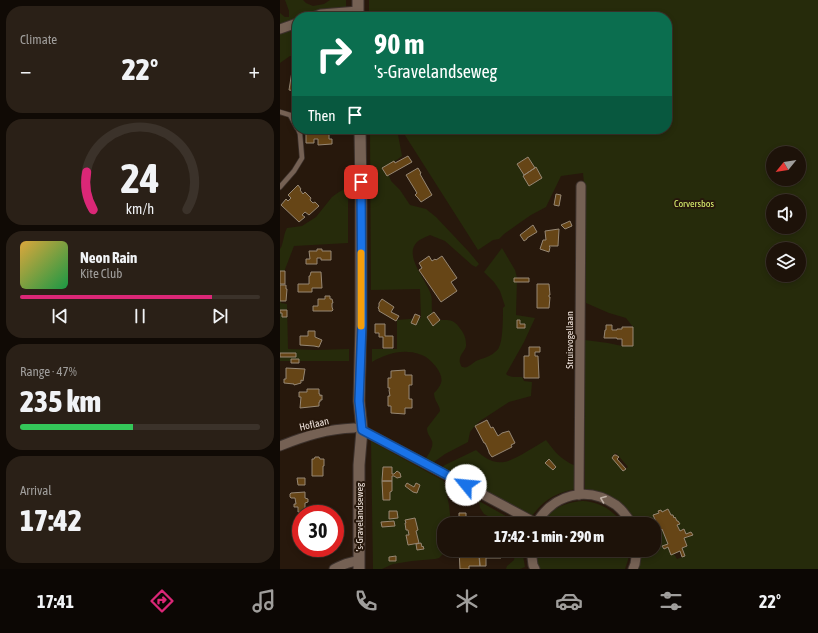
<!DOCTYPE html>
<meta charset="utf-8">
<style>
:root{--surface:#1d1209;--page:#2a2017;--text:#f1f3f6;--muted:#a09e9c;--line:#3b322a;--accent:#db2777}
body{margin:0;font-family:"Asap Condensed",sans-serif;background:var(--page);color:var(--text);height:100vh;display:flex;flex-direction:column;font-size:15px;white-space:nowrap}
*{box-sizing:border-box;margin:0}
p{font-size:13px;color:var(--muted)}
.icon{flex:none;width:22px;height:22px;fill:none;stroke:currentColor;stroke-width:2;stroke-linecap:round;stroke-linejoin:round}
.map{position:relative;flex:1;overflow:hidden}
.side{display:flex;flex-direction:column;gap:6px;padding:6px;background:#100a05;width:280px}
.side>*{flex:none}
.hud{position:absolute;left:12px;top:12px;width:380px;height:122px;border-radius:16px;box-shadow:0 2px 6px #0003,0 0 0 1px var(--line);background:#0b6e4f;color:#fff;overflow:hidden}
.needle{width:26px;rotate:240deg}
.fabs{position:absolute;left:486px;top:146px;display:grid;gap:8px}
.fabs a{display:grid;place-items:center;width:40px;height:40px;border-radius:50%;background:var(--surface);box-shadow:0 2px 6px #0003,0 0 0 1px var(--line);font-size:20px}
.speed{position:absolute;left:12px;top:505px;display:flex;gap:8px;font-size:20px;font-weight:700;text-align:center}
.speed>*{display:grid;place-content:center;width:52px;height:52px;border-radius:50%;background:var(--surface);box-shadow:0 2px 6px #0003,0 0 0 1px var(--line);line-height:1}
.speed .limit{border:6px solid #d22;background:#fff;color:#111}
.pin{position:absolute;display:grid;place-items:center;width:34px;height:34px;color:#fff;margin:-17px;border-radius:8px;box-shadow:0 2px 6px #0006}
.me{position:absolute;width:44px;margin:-22px;rotate:298deg;stroke-linejoin:round;filter:drop-shadow(0 0 3px #0008)}
.turn{display:flex;align-items:center;gap:14px;height:84px;padding:0 16px;font-size:18px}
.turn .icon{width:52px;height:52px;stroke-width:2.5}
.turn b{display:block;font-size:28px;line-height:34px}
.then{display:flex;align-items:center;height:38px;padding:0 16px;background:#0003;gap:8px;font-size:15px}
.big{font-size:30px;font-weight:800;line-height:1.1}
.side .tile{flex:1;display:flex;flex-direction:column;justify-content:center;gap:6px;min-width:0;padding:0 14px;border-radius:16px;background:var(--page)}
.side .dial{align-items:center;gap:0}
.dial svg{height:104px;overflow:visible;fill:none;stroke:var(--line);stroke-width:7;stroke-linecap:round;text-anchor:middle}
.dial text{fill:var(--text);stroke:none}
.song{display:flex;align-items:center;gap:12px}
.cover{width:48px;height:48px;border-radius:6px;background:linear-gradient(135deg,hsl(40 70% 55%),hsl(140 70% 35%))}
.played{height:4px;border-radius:2px;background:linear-gradient(90deg,var(--accent) 80%,var(--line) 80%)}
.keys{display:flex;justify-content:space-around;direction:ltr}
.heat{display:flex;justify-content:space-between;align-items:center;font-size:22px;direction:ltr}
.charge{height:6px;border-radius:3px;background:linear-gradient(90deg,#34c759 47%,var(--line) 0)}
.trip{position:absolute;left:157px;top:517px;width:224px;height:40px;border-radius:16px;background:var(--surface);box-shadow:0 2px 6px #0003,0 0 0 1px var(--line);font-weight:800;line-height:40px;text-align:center}
.tabs{display:flex;height:64px;justify-content:space-around;align-items:center;background:#0c0704;color:var(--muted)}
.tabs .icon{width:28px;height:28px}
.tabs .on{color:var(--accent)}
.tabs b{font-size:18px;color:var(--text)}
main{display:flex;flex:1;min-height:0}
.map>svg:first-child{display:block}
.green{fill:#262b0b;fill-rule:evenodd}
.building{fill:#664516;stroke:#968774}
.lines{fill:none;stroke-linecap:round;stroke-linejoin:round}
.service-casing{stroke:#3c312c;stroke-width:6}
.minor-casing{stroke:#3c312c;stroke-width:11}
.tertiary-casing{stroke:#3c312c;stroke-width:13}
.service{stroke:#756154;stroke-width:4.5}
.minor{stroke:#756154;stroke-width:9}
.tertiary{stroke:#756154;stroke-width:11}
.oneway{stroke:#bfb0a6}
.route-casing{stroke:#114b97;stroke-width:10}
.route{stroke:#1a73e8;stroke-width:7}
.slow{stroke:#f59e0b;stroke-width:7}
.labels{text-anchor:middle;dominant-baseline:central;stroke-width:4;stroke-linejoin:round;paint-order:stroke}
.park-label{font-size:10px;fill:#daf06e;stroke:#27180c}
.street-label{font-size:10px;fill:#f0e4dd;stroke:#27180c}
</style>
<main>
<section class="side">
<div class="tile"><p>Climate</p>
<div class="heat"><a>−</a><b class="big">22°</b><a>+</a></div>
</div>
<div class="tile dial"><svg viewBox="0 0 100 80">
<path d="M14 69A42 42 0 1 1 86 69"/>
<path d="M14 69A42 42 0 0 1 9 40" stroke="#db2777"/>
<text x="50" y="56" font-size="32" font-weight="700">24</text>
<text x="50" y="72" font-size="11">km/h</text>
</svg></div>
<div class="tile">
<div class="song"><i class="cover"></i><div><b>Neon Rain</b><p>Kite Club</p></div></div>
<div class="played"></div>
<div class="keys"><svg class="icon" aria-label="previous" viewBox="0 0 24 24"><path d="M18 5L8 12l10 7zM5 5v14"/></svg><svg class="icon" aria-label="pause" viewBox="0 0 24 24"><path d="M8 5v14M16 5v14"/></svg><svg class="icon" aria-label="next" viewBox="0 0 24 24"><path d="M6 5l10 7-10 7zM19 5v14"/></svg></div>
</div>
<div class="tile"><p>Range · 47%</p><b class="big">235 km</b><div class="charge"></div></div>
<div class="tile"><p>Arrival</p><b class="big">17:42</b></div>
</section>
<div class="map">
<svg width="538" height="569" viewBox="0 0 538 569">
<rect width="100%" height="100%" fill="#27180c"/>
<path class="green" d="M5,0H23L26,3L33,6L44,4L50,0H66V8L39,12L24,17H17V19L0,25V13L5,17H9V11Z
M89,0H538V569H359L361,558L362,550H374V524H357C345,503 330,492 305,489V340L328,343L342,346H353V327L346,318L329,313L306,303L305,193L303,173L281,176L266,207L251,215L238,224L224,234L219,239L213,240L198,250L121,129H387V17H89ZM493,153H519V179H493ZM493,201H519V227H493ZM493,249H519V275H493ZM336,453L348,467L344,470L332,456ZM388,509L391,515H393L394,518L395,517L397,522L398,521L400,524L397,525L400,531L404,529L406,534L411,532L413,535L404,538L407,546L402,548L405,556L397,559L394,554L391,555L388,547L384,549L383,546L388,544L382,529L379,526H378L373,516L379,513L378,511L380,510L382,512Z
M17,28V57L10,56L0,63V34Z
M90,129H117L122,156L114,162L107,170L111,181L120,190L130,205L146,209L156,217L189,252L199,264L196,267L192,265L165,241L150,235C146,237 140,239 137,242C123,256 147,280 151,295C153,301 150,310 154,316C160,325 170,314 179,327C183,332 186,337 186,344C187,351 178,354 180,363C181,365 181,367 183,367C187,369 193,363 196,361C203,358 210,357 215,352C217,350 219,349 219,347C223,341 223,316 223,308L225,306L220,291L214,282L204,272L222,248L235,270L237,278L236,315L255,318L244,342L226,374C230,378 237,377 242,377L244,381L252,382L251,396L229,402L200,421L194,427L190,432L188,442L165,454L151,464L145,460C148,455 154,447 152,441C150,436 147,434 147,428L160,411C160,405 154,401 154,393C157,390 159,388 161,383C164,374 153,362 146,357C141,354 134,352 128,352C115,351 103,356 92,362V349H117V320L141,318L140,289L91,290Z
M68,187V243L14,246L4,272L2,282L1,303L7,304L8,349L36,350L69,349V361H0V249C4,243 3,235 7,228L22,226L36,217L52,197L59,192Z
M266,440C275,452 281,460 296,466V489C274,493 262,501 250,519L160,469L165,465L196,450C203,457 213,464 224,462C233,461 256,446 266,440Z
M91,441L164,481L169,505L171,524H164V550H167L159,558L155,559L132,561L113,564L102,569H93Z
M199,501L240,524H223L204,514L200,508Z
M303,501C320,502 333,510 343,524H260C271,509 284,502 303,501Z
M235,550H242L245,567L240,569H226L227,566L234,560Z
M253,550H350L348,560L345,569H258Z"/>
<path class="building" d="M13,65L17,66V89L16,91L9,90Z
M26,129H51V134H49V139H52V144L38,145V139H34V143H26Z
M128,156L132,162L107,176L102,168L114,161L115,163Z
M248,157L255,168L244,175L237,164Z
M256,167L262,178L249,186L243,176Z
M138,168L141,173L140,174L152,195L141,202L138,198L135,195L137,193L126,175Z
M18,185L21,189L20,190L23,194L25,192L31,198L30,200L33,203L35,202L39,206L29,215L25,212L22,215L25,217L19,222L1,205L6,199L8,201L11,198L8,195Z
M276,194L281,195L279,206L274,205Z
M290,221L292,226L285,229L281,225Z
M253,225L257,232L247,238V239L244,241L240,235Z
M279,229L278,246H269L270,247L269,252L260,249L263,240H266L265,231Z
M37,249H42V251H51V260H41V258H37V264H26V259H30L29,251H37Z
M149,256L152,261L155,259L156,260L162,256L177,278L171,282L177,291L161,302L139,270L142,268L139,263Z
M0,271H5V284H0Z
M31,272H41L42,288H32V292H18V284H29V276H30Z
M234,278H249V282H234Z
M257,284H269L270,295H269V297H270L269,308H257Z
M0,285H6V289H7L6,301H0Z
M45,296H50V299H52L53,303H52V307L53,310L52,311H33V306H38V299H45Z
M102,299L114,307L111,312L119,316L116,321L99,311V309L98,308L99,306V303Z
M0,310H7V317H2V313H0Z
M154,312L160,320L153,326L147,317Z
M135,314L140,316L136,325L131,323Z
M237,320H240V324H245V328H237Z
M95,324H105V336H113V348H103V337H99V333H95Z
M326,325H332V330H337V329H342V327H353V346H342V339H337V338H324L325,330H326Z
M28,331H35V337L42,340L39,347L34,346L20,345V336H28Z
M249,347H260V352H255V356H258L259,378H244V356H249Z
M0,353H16V357H0Z
M11,359H19V363H11Z
M6,368L25,369L23,381L21,380V383L14,385V384L4,383V379H6Z
M125,370V375H132V385H129V399H132V408H125V414L111,413V406H108V396H110L109,390L110,388H108V378H111V371Z
M27,389H39V394H40V396L42,395V400H40V402H39V406L20,408L21,397H19V392H27Z
M207,420L211,428L213,427L218,436L222,433L229,431L235,443L231,445L232,447L212,457L209,453V452L207,447L205,443H204L195,426Z
M334,455H336L339,457L337,459L346,469L343,471L332,458Z
M35,457H39L40,459H44V466H43V476H32V459H34Z
M269,459L276,467L273,470L265,463Z
M103,467H112V474H114L117,471L120,473L121,477L117,478L114,476H112V481H102Z
M17,478H25V485H18Z
M102,481H112V491L110,492V500H103Z
M127,483L134,487L136,483L140,485L137,493L133,492L125,486Z
M25,492V498L28,499V502L25,503V512H18V507H14V504H16L15,498H11L10,497V494L11,493Z
M388,509L391,515H393L394,518L395,517L397,521H398L400,524L397,525L400,531L404,529L406,534L411,532L413,535L404,538L407,546L402,548L405,556L402,557L400,551L391,555L388,547L384,549L382,546L388,544L382,529L381,530L379,526H378L373,515L379,513L378,511L381,510L382,512Z
M109,511H117L118,518L109,519Z
M179,513H186V524H179Z
M135,518L138,530L136,531L139,543L128,545L126,535H129L128,530H126L125,523H126L125,520Z
M208,519L212,520V524H205V521H199V520Z
M114,521L115,526L102,527L101,522Z
M141,543L142,547L143,546L144,549L137,550L136,544Z
M179,550H186V557H199L200,566H189V569H180Z
M199,550H219V552H221V558H206V566H200Z
M116,556V561H109V557Z"/>
<g class="lines">
<g class="service-casing">
<path id="service" d="M0,112L10,115L17,128
M0,187L14,171L22,158L20,134L18,129"/>
</g>
<g class="minor-casing">
<path id="minor" d="M33,17L41,14L78,11
M0,29L17,23
M82,430L256,523
M0,446C25,436 47,429 74,428
M299,495L301,186
M256,524C273,494 307,485 336,505C342,510 348,517 351,524
M251,550L253,565L255,569
M54,569C62,565 70,561 79,561
M353,569L355,564L357,550"/>
</g>
<g class="tertiary-casing">
<path id="tertiary" d="M78,0V17
M79,569V465L82,430L79,401L81,324V195L80,129"/>
</g>
<use href="#service" class="service"/>
<use href="#minor" class="minor"/>
<use href="#tertiary" class="tertiary"/>
</g>
<defs><path id="oneway-chevron" d="M-2-3.5L2.5 0L-2 3.5" fill="none" stroke-width="1.6" stroke-linecap="round" stroke-linejoin="round"/></defs>
<use class="oneway" href="#oneway-chevron" transform="translate(323 499) rotate(-159)"/>
<g class="lines">
<g class="route-casing">
<path id="route" d="M81,182L82,324L79,401L82,430L186,485"/>
</g>
<use href="#route" class="route"/>
<path class="slow" d="M81,253V326"/>
</g>
<g class="labels">
<g class="park-label">
<text x="414" y="203">Corversbos</text>
</g>
<g class="street-label">
<text transform="translate(289 340) rotate(-90)">Struisvogellaan</text>
<text transform="translate(34 424) rotate(-13)">Hoflaan</text>
<text transform="translate(79 517) rotate(-90)">'s-Gravelandseweg</text>
</g>
</g>
</svg>
<div class="fabs">
<a><svg class="needle" viewBox="-14 -14 28 28"><path d="M0-13l5 13h-10z" fill="#e53935"/><path d="M0 13l5-13h-10z" fill="#a09e9c"/></svg></a>
<a><svg class="icon" aria-label="sound" viewBox="0 0 24 24"><path d="M4 9h4l5-4v14l-5-4H4zM17 9q2 3 0 6"/></svg></a>
<a><svg class="icon" aria-label="layers" viewBox="0 0 24 24"><path d="M12 4l9 5-9 5-9-5zM3 14l9 5 9-5"/></svg></a>
</div>
<div class="speed"><div class="limit">30</div></div>
<div class="pin" style="left:81px;top:182px;background:#d93025"><svg class="icon" aria-label="arrive" viewBox="0 0 24 24"><path d="M6 21V4h12l-3 4 3 4H6"/></svg></div>
<svg class="me" style="left:186px;top:485px" viewBox="-20 -20 40 40"><circle r="19" fill="#fff"/><path d="M0-13L10 11 0 6-10 11z" fill="#1a73e8"/></svg>
<div class="trip">17:42 · 1 min · 290 m</div>
<div class="hud">
<div class="turn"><svg class="icon" aria-label="right" viewBox="0 0 24 24"><path d="M7 20v-9h11M14 6l5 5-5 5"/></svg><div><b>90 m</b>'s-Gravelandseweg</div></div>
<div class="then">Then<svg class="icon" aria-label="arrive" viewBox="0 0 24 24"><path d="M6 21V4h12l-3 4 3 4H6"/></svg></div>
</div>
</div>
</main>
<nav class="tabs">
<b>17:41</b>
<svg class="icon on" aria-label="directions" viewBox="0 0 24 24"><path d="M12 3l9 9-9 9-9-9zM9 14v-3h6M13 9l2 2-2 2"/></svg>
<svg class="icon" aria-label="music" viewBox="0 0 24 24"><path d="M9 18V5l10-2v13"/><circle cx="6" cy="18" r="3"/><circle cx="16" cy="16" r="3"/></svg>
<svg class="icon" aria-label="phone" viewBox="0 0 24 24"><path d="M5 4h4l2 5-3 2q2 4 5 5l2-3 5 2v4C11 20 4 13 5 4z"/></svg>
<svg class="icon" aria-label="climate" viewBox="0 0 24 24"><path d="M12 3v18M4 7l16 10M4 17L20 7"/></svg>
<svg class="icon" aria-label="car" viewBox="0 0 24 24"><path d="M5 17H2v-5l4-1 3-4h7l3 4 3 1v5h-3M9 17h6M6 11h13"/><circle cx="7" cy="17" r="2"/><circle cx="17" cy="17" r="2"/></svg>
<svg class="icon" aria-label="filters" viewBox="0 0 24 24"><path d="M4 7h16M4 17h16"/><circle cx="9" cy="7" r="2"/><circle cx="15" cy="17" r="2"/></svg>
<b>22°</b>
</nav>
